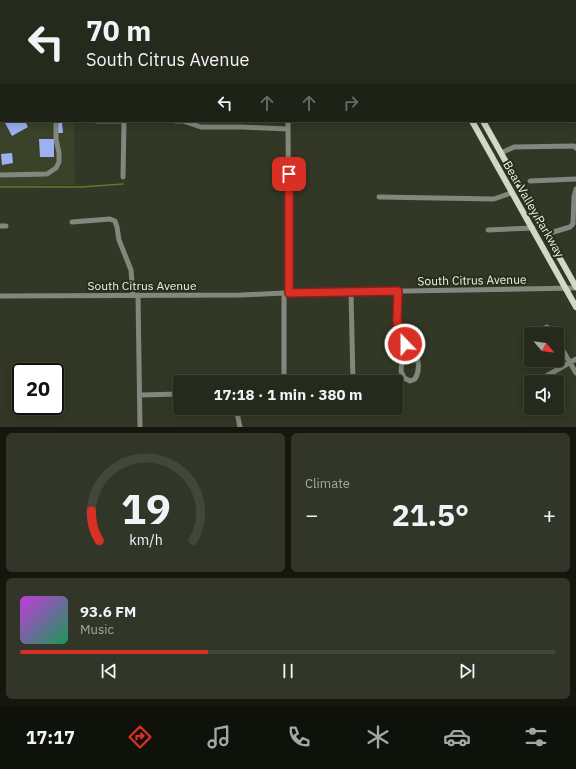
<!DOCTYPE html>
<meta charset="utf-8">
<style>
:root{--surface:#262a1c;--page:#323629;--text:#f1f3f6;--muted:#a4a7a3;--line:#42463b;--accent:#d93025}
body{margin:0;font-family:"IBM Plex Sans",sans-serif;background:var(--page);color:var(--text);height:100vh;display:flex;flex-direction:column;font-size:15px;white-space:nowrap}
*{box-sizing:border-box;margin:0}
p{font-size:13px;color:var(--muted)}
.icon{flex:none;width:22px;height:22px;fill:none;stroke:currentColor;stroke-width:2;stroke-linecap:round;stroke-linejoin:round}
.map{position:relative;height:427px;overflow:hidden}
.details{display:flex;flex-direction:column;gap:6px;padding:6px;background:#15170f;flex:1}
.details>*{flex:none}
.hud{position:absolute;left:0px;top:0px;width:576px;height:122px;box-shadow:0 2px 10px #0003,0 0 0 1px var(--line);background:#262a1c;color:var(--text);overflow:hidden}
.needle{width:26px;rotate:118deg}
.fabs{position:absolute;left:524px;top:327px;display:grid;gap:8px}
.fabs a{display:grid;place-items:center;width:40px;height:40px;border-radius:4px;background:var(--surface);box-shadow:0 2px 10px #0003,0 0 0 1px var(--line);font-size:20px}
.speed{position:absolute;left:12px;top:363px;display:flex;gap:8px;font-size:20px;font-weight:700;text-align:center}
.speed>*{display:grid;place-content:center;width:52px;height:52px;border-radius:50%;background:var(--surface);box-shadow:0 2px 10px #0003,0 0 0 1px var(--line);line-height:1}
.speed .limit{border:2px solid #111;border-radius:6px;background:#fff;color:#111}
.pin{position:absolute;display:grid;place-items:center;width:34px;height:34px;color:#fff;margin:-17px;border-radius:8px;box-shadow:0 2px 6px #0006}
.me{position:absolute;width:44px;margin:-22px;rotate:338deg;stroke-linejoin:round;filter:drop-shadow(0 0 3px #0008)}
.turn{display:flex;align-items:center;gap:14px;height:84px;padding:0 20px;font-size:18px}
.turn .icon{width:52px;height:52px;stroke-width:2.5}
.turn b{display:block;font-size:28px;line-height:34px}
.lanes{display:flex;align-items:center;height:38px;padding:0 20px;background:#0003;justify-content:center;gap:20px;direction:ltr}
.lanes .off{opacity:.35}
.big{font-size:30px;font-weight:800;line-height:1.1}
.details .card{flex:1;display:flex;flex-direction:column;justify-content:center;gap:6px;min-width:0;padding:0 14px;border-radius:6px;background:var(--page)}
.details .dial{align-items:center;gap:0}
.dial svg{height:104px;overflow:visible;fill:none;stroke:var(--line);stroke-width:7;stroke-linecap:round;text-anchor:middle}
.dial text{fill:var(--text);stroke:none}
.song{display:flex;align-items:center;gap:12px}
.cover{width:48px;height:48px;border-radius:6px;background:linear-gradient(135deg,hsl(290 70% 55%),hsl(150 70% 35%))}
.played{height:4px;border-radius:2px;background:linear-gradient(90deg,var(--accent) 35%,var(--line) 35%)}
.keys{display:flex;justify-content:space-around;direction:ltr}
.heat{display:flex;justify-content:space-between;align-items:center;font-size:22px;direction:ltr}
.details .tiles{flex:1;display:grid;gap:6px;grid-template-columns:1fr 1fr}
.card:last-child{grid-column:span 2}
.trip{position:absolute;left:173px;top:375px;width:230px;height:40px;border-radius:4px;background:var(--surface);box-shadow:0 2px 10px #0003,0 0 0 1px var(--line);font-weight:800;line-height:40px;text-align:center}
.tabs{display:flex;height:64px;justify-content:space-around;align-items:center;background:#0f110b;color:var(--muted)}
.tabs .icon{width:28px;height:28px}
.tabs .on{color:var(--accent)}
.tabs b{font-size:18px;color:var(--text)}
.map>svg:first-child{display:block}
.built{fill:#3a4229}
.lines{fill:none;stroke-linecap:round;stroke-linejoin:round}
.stream{stroke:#637732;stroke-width:1.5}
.building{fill:#9db0f2}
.path{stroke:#6c7160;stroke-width:1;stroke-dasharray:3 3;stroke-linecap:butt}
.minor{stroke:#83877d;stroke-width:5}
.major{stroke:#d1d8c5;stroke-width:6}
.route-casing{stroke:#8d1f18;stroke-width:10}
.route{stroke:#d93025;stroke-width:7}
.labels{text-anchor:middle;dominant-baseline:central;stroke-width:4;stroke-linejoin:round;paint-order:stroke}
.street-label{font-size:12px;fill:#eef2e6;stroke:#282e1c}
</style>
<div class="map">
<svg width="576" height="427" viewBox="0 0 576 427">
<rect width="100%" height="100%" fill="#323825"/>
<path class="built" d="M0,0H60L1,1V121H74L75,185L0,186Z"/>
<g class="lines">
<path class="stream" d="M0,187H81L123,184"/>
</g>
<path class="building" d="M4,121H25L28,127L12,136Z
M58,122H62L63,133H58Z
M39,139H54V157H40Z
M12,153L13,163L2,165L1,154Z"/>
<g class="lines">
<path class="path" d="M464,1L466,0"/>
<path class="minor" d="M54,0V1
M94,0V1
M287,0V1
M444,0V1
M487,0V1
M572,0V1
M97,121H125
M176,121H183L201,127H241L288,129
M288,121L289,293
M501,153L514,147L574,146L576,148
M0,175L47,174L56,168L59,162V153L56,139V121
M123,177L124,121
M530,181L576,179
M379,197L494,199L511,193
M72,222L110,219L115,221L117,227L119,240L131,270L133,295
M0,226H6
M488,230L533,228
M547,234L570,227L573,224L574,197L576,189
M397,291V320L398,329L405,344L402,359L401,371L404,378L410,381L415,379C421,369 418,359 414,348L405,344
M351,292L353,382
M284,293V382
M138,295L140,427
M0,296L241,295L284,293L576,288
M539,334L543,329L547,327L551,330L554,334
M558,342L576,373
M536,382L576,359
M528,394L531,389
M140,395L180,394
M236,408L240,427"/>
<path class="major" d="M400,0L401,1
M412,0L413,1
M536,1L537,0
M472,121C506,183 542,245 576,307
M483,121L576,287"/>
</g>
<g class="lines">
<g class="route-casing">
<path id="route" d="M289,174V293L398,291L397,320L398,329L405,344"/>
</g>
<use href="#route" class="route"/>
</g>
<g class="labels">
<g class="street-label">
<text transform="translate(534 209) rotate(60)">Bear Valley Parkway</text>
<text transform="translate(472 280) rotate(-1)">South Citrus Avenue</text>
<text x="142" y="285">South Citrus Avenue</text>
</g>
</g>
</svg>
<div class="fabs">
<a><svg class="needle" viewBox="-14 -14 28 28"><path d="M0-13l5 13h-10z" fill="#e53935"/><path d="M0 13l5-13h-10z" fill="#a4a7a3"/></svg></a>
<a><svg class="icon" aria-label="sound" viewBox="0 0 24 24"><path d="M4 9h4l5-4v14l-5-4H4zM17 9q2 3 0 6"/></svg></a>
</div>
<div class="speed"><div class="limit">20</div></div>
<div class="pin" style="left:289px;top:174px;background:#d93025"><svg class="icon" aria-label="arrive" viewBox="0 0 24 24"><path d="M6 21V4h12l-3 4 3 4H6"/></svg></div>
<svg class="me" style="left:405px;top:344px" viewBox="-20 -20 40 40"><circle r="17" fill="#d93025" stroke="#fff" stroke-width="3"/><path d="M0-11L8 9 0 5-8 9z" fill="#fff"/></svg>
<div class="trip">17:18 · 1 min · 380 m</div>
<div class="hud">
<div class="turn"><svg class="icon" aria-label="left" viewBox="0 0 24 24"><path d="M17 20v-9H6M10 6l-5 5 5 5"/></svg><div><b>70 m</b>South Citrus Avenue</div></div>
<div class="lanes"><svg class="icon" aria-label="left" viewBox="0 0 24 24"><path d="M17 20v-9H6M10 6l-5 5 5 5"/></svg><svg class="icon off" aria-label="ahead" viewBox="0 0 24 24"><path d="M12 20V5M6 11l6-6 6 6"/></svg><svg class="icon off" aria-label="ahead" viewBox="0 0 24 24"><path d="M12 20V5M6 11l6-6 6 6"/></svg><svg class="icon off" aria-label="right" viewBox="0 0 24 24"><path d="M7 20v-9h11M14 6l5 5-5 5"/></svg></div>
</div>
</div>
<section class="details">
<div class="tiles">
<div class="card dial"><svg viewBox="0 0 100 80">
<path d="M14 69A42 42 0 1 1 86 69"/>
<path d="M14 69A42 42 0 0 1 8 46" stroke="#d93025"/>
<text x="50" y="56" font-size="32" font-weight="700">19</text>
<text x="50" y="72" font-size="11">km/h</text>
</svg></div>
<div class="card"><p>Climate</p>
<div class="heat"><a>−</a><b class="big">21.5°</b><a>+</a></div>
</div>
<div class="card">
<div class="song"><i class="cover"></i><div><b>93.6 FM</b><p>Music</p></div></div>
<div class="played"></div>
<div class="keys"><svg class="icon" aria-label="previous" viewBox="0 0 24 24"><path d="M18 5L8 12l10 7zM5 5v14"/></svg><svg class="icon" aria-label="pause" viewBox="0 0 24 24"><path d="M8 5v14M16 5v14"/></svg><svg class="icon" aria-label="next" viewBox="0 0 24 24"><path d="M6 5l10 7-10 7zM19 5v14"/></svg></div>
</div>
</div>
</section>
<nav class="tabs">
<b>17:17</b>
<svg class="icon on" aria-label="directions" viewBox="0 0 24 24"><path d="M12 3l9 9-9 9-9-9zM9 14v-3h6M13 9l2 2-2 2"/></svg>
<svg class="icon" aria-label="music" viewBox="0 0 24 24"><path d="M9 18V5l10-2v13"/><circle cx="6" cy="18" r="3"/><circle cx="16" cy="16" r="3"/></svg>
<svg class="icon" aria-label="phone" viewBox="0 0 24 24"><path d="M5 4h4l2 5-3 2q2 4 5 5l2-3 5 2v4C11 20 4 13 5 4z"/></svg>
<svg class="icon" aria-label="climate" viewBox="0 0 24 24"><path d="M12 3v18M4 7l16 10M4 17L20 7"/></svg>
<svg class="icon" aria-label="car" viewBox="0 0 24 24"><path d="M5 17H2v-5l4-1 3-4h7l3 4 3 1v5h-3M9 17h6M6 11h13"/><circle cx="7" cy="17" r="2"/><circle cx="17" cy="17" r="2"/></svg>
<svg class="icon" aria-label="filters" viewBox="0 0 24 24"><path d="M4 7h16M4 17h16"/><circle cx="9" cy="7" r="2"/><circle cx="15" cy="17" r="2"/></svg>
</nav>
